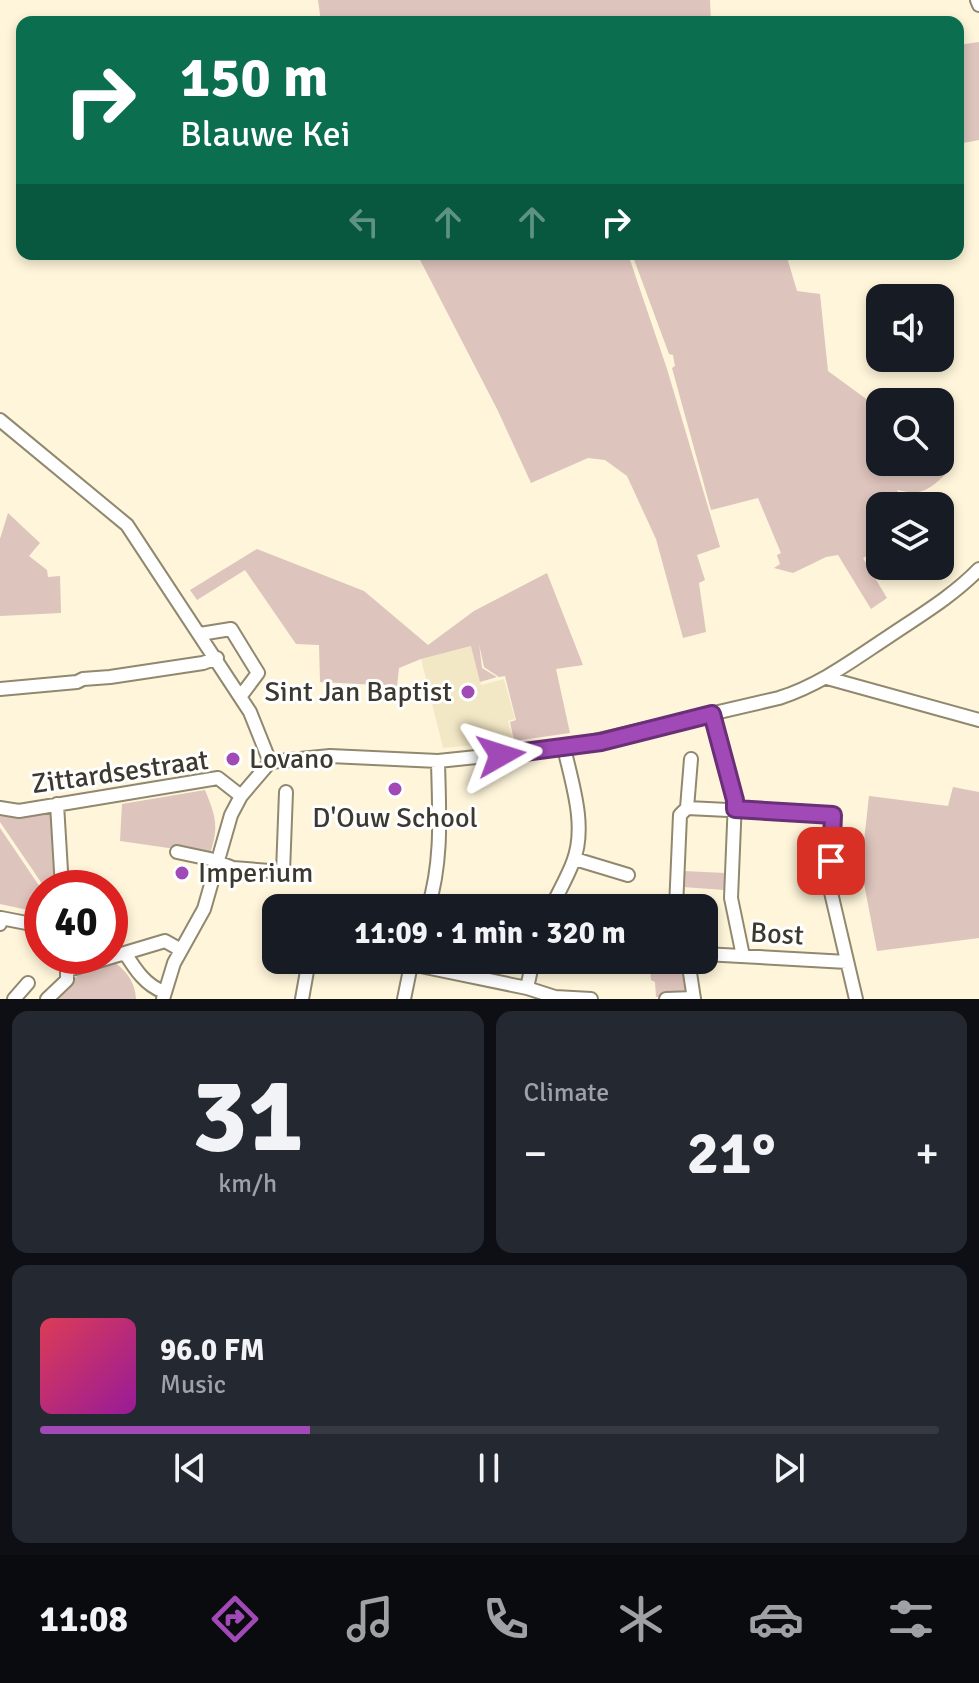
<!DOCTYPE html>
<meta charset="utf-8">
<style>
:root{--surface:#171b24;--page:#242831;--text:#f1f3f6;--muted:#9ea1a6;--line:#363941;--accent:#a14ab7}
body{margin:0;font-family:Signika,sans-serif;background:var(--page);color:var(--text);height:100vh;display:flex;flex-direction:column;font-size:30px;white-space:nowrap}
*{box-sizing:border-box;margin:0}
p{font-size:26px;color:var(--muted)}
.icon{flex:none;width:44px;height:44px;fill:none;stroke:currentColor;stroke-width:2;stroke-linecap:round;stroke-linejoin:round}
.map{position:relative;height:999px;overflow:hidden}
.sheet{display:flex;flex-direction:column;gap:12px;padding:12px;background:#0d0f14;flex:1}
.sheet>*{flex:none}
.top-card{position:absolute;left:16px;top:16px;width:948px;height:244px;border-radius:16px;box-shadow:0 4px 12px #0003;background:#0b6e4f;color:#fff;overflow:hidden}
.controls{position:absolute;left:866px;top:284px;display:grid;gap:16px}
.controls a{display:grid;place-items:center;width:88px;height:88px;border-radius:16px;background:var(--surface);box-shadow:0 4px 12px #0003;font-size:40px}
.speed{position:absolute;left:24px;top:870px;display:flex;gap:16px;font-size:40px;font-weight:700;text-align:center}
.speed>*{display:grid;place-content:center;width:104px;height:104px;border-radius:50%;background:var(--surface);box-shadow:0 4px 12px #0003;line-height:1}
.speed .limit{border:12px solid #d22;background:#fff;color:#111}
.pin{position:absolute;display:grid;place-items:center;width:68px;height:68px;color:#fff;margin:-34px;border-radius:16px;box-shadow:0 4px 12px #0006}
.me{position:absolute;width:88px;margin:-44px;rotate:84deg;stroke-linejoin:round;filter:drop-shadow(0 0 6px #0008)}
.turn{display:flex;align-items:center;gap:28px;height:168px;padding:0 32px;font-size:36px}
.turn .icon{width:104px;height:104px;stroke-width:2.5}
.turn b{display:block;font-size:56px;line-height:68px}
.lanes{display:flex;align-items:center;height:76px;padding:0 32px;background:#0003;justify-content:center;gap:40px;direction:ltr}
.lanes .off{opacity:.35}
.big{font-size:60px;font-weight:800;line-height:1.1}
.sheet .widget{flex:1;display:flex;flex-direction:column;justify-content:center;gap:12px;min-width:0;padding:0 28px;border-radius:16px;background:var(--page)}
.sheet .dial{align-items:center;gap:0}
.dial b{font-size:104px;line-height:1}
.song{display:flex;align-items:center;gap:24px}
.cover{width:96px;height:96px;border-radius:12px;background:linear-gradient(135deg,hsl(350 70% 55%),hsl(300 70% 35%))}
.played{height:8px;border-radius:4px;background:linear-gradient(90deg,var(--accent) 30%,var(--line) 30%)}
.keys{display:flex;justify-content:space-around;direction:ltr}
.heat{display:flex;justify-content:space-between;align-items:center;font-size:44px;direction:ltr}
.sheet .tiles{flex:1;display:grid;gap:12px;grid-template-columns:1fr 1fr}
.widget:last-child{grid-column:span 2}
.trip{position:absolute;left:262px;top:894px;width:456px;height:80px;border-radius:16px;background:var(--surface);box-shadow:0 4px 12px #0003;font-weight:800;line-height:80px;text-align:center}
.tabs{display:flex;height:128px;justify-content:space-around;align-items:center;background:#090b0e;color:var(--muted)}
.tabs .icon{width:56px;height:56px}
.tabs .selected{color:var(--accent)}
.tabs b{font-size:36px;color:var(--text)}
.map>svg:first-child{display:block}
.built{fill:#f3e8c6}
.green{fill:#ddc4bc}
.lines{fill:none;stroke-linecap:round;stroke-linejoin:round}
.minor-casing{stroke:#90886f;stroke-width:16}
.minor{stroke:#fff;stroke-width:12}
.route-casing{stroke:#693077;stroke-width:20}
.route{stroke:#a14ab7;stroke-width:14}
.poi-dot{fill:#a14ab7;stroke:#fff;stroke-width:3}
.labels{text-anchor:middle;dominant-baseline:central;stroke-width:6;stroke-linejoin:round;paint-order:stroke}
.poi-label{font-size:28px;fill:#3c392e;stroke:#fff;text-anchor:start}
.street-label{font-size:28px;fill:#3c392e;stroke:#fff}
</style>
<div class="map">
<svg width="979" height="999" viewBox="0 0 979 999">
<rect width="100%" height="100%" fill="#fef5da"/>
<path class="built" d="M472,646L481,685L504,679L515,719L508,721L513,741L443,748L421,659Z"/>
<path class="green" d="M318,0H710L711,22H321Z
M979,42V140L958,144V45Z
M417,254H628L667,369L720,547L697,555L705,580L699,583L706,632L683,638L656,539L627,476L605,460L588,458L531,483L498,411Z
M632,254H786L797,291L820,294L828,371L880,409V462H930L945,475C927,491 921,496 897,490L904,503L899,506H880V515L870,520L880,539V550L863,558L887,598L871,609L838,555L826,557L793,573L774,568L780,564L777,555L781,553L758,498L711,510L672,368L675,366L673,355L669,354Z
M8,513L40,543L29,556L47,570L48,577L60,576L61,613L0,616V539Z
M257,549L364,591L428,645L474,611L547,573L583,665L556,669L570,733L514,741L510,722L516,720L505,676L499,677L484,667L479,644L482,668L497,677L480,682L471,646L421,659L399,668L397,686L320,682L319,645L296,644L245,570L197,600L190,590Z
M953,787L979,792V938L877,951L861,868L869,796L948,806Z
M205,790C216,817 219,826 210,854L120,841L122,804Z
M52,812L58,888H45L0,822V816L15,817Z
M0,828L42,890V913L0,904Z
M684,871L725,873L724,890L683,887Z
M111,960C126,970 135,981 136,999H52L86,968Z
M649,960H685L690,995L656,997L655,982L651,980Z"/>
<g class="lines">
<g class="minor-casing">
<path id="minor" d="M977,0L979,5
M0,420L127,525L250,712L270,762
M200,634L231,629L258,673L240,697
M827,678L979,720
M0,689L77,682L83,679L110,677L203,663L217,658
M712,714L735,800L731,898L743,956
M57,804L62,888
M0,808L19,811L218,778L241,796
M687,808L833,815L829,884L856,999
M177,852L210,859L233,868L283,872L286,792
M575,859L628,875
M428,908C443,860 439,811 438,761
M551,908C558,893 567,878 573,862C587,827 572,783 564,748
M676,908L680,815L687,808L691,759
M0,924L1,918L42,926
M125,953C135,969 145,985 164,992
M704,954L847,962
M688,960L694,999
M411,964L527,988L555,997L591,999
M68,970L165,941L181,950
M527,988L533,960
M14,999L28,983
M47,999L67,980V956
M163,999L174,963L204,909L231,815L241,796L270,762L330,756L438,761L564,748L779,698C820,685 853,660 888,637C919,616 953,596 979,569
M302,999L309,960
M404,999L412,960
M666,999L694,998"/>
</g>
<use href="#minor" class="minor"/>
</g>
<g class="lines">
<g class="route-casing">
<path id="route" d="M501,755L601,742L712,714L735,800V809L833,815L831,861"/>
</g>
<use href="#route" class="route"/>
</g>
<g class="poi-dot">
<circle cx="468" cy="692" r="8"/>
<circle cx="233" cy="759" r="8"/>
<circle cx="395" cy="789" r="8"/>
<circle cx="182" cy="873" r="8"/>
</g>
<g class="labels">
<g class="poi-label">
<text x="452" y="692" text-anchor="end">Sint Jan Baptist</text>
<text x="249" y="759">Lovano</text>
<text x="395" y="818" text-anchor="middle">D'Ouw School</text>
<text x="198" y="873">Imperium</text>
</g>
<g class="street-label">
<text transform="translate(120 772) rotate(-8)">Zittardsestraat</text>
<text transform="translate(777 934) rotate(3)">Bost</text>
</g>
</g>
</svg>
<div class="controls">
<a><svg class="icon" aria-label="sound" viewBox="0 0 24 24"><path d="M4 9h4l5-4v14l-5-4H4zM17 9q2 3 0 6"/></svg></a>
<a><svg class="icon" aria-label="search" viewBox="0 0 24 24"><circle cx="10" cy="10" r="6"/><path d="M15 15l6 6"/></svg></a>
<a><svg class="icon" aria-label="layers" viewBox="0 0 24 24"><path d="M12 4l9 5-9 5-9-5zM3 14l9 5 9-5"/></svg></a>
</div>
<div class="speed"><div class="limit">40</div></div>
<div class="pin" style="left:831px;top:861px;background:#d93025"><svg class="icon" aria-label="arrive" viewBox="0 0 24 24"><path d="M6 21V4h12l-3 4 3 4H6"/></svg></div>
<svg class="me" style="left:501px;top:755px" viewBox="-20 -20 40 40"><path d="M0-17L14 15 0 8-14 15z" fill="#a14ab7" stroke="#fff" stroke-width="4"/></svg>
<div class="trip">11:09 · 1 min · 320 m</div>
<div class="top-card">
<div class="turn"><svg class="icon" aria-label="right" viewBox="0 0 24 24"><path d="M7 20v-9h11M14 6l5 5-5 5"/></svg><div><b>150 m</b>Blauwe Kei</div></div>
<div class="lanes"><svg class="icon off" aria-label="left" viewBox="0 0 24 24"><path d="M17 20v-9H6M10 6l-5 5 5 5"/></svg><svg class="icon off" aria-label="ahead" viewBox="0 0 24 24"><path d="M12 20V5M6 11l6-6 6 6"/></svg><svg class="icon off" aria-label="ahead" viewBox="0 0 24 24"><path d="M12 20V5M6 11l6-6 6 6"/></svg><svg class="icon" aria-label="right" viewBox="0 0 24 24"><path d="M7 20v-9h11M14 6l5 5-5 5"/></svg></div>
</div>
</div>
<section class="sheet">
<div class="tiles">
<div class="widget dial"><b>31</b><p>km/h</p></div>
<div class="widget"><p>Climate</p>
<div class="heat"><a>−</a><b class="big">21°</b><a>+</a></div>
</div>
<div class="widget">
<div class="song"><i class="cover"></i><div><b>96.0 FM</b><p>Music</p></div></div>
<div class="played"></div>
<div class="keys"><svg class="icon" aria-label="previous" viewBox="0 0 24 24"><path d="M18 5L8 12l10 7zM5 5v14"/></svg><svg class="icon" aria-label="pause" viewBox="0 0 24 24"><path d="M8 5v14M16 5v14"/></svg><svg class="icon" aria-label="next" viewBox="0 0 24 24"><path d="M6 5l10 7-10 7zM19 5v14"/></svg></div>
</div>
</div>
</section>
<nav class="tabs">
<b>11:08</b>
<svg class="icon selected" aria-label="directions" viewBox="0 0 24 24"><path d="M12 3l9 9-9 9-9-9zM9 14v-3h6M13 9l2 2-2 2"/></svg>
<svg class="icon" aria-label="music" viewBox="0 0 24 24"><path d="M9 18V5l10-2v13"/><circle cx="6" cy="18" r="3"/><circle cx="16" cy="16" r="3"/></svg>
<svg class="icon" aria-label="phone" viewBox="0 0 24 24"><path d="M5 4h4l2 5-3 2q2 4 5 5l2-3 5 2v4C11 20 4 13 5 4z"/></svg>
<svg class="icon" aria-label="climate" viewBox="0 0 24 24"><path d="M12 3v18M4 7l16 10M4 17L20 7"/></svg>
<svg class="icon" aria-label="car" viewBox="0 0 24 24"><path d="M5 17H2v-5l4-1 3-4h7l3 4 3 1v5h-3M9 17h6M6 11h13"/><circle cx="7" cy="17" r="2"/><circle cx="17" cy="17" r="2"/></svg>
<svg class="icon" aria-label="filters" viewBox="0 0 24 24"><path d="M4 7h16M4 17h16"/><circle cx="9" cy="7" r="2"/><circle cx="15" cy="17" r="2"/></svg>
</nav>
